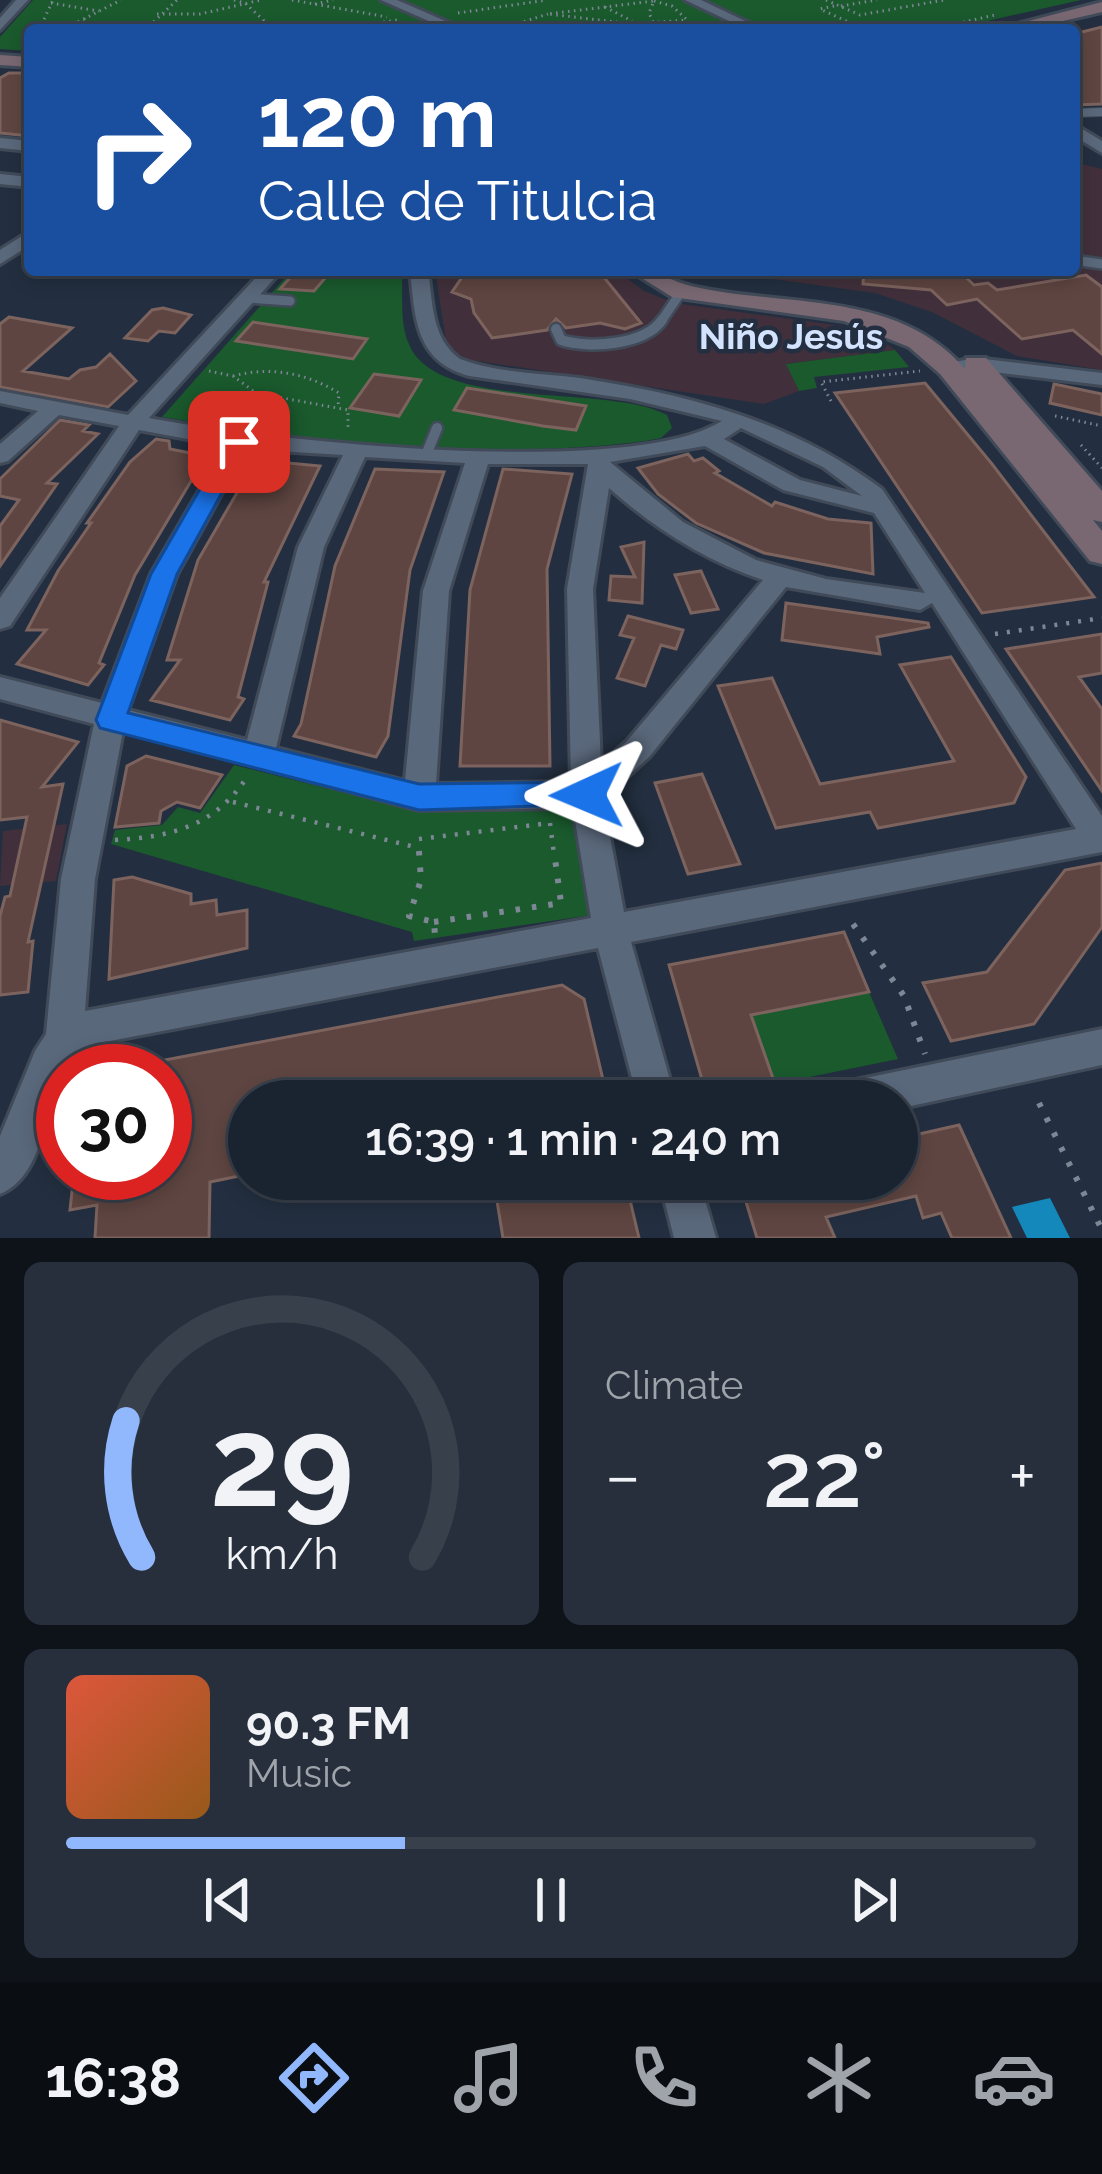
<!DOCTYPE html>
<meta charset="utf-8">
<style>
:root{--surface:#1a2330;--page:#272f3c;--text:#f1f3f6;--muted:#9fa4ab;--line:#38404c;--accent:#91b8fd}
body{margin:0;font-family:Raleway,sans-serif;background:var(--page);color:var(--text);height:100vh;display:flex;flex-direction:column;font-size:45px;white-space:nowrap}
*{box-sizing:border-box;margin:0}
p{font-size:39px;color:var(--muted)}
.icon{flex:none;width:66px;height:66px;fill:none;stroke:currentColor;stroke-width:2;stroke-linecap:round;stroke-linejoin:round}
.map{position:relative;height:1238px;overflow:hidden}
.details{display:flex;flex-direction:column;gap:24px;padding:24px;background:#0e131a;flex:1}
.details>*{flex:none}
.banner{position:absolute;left:24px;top:24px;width:1056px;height:252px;border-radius:12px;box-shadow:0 6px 18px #0003,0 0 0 3px var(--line);background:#1a4fa0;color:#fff;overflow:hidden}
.speed{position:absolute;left:36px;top:1044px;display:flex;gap:24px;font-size:60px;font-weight:700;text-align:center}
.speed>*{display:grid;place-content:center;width:156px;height:156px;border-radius:50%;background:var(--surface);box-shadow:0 6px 18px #0003,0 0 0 3px var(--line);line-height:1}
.speed .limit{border:18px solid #d22;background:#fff;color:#111}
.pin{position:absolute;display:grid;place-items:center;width:102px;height:102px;color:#fff;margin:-51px;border-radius:24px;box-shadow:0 6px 18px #0006}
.me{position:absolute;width:132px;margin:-66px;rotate:269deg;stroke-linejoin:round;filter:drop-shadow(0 0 9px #0008)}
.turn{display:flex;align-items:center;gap:42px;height:252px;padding:0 36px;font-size:54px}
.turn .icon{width:156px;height:156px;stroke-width:2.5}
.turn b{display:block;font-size:84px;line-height:102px}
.big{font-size:90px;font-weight:600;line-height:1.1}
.details .tile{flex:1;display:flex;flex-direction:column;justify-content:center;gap:18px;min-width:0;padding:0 42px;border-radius:18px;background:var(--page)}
.details .dial{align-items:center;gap:0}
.dial svg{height:312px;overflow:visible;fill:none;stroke:var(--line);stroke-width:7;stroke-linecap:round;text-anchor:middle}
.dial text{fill:var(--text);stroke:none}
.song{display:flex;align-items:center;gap:36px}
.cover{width:144px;height:144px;border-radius:18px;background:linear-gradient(135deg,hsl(10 70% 55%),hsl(30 70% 35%))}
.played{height:12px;border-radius:6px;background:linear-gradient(90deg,var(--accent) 35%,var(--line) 35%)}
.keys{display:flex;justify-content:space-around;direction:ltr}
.heat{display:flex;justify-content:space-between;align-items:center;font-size:66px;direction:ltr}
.details .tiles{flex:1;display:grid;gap:24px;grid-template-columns:1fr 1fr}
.tile:last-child{grid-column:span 2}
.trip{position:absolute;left:228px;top:1080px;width:690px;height:120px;border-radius:60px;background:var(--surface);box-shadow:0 6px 18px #0003,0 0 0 3px var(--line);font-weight:600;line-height:120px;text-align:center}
.dock{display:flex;height:192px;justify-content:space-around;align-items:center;background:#0a0e13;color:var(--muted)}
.dock .icon{width:84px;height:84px}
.dock .selected{color:var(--accent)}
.dock b{font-size:54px;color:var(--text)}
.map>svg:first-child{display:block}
.education{fill:#41303b}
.green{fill:#1a5a2d}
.water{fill:#1588bb}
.building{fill:#5e4541;stroke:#7d635e;stroke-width:3}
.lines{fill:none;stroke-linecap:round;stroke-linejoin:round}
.lane-far2-casing{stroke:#404a58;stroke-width:10}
.lane-far1-casing{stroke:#404a58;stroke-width:14}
.lane-casing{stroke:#404a58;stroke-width:15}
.street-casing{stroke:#404a58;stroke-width:6}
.secondary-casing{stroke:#404a58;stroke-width:6}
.path-far2{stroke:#7d8795;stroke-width:3;stroke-dasharray:1.5 4.5;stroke-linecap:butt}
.path-far1{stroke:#7d8795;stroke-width:4.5;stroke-dasharray:3 9;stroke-linecap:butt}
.path{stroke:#7d8795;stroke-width:6;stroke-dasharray:4.5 12;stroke-linecap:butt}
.lane-far2{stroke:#5a687b;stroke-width:8}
.lane-far1{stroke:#5a687b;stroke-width:9}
.lane{stroke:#5a687b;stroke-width:10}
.street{fill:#5a687b;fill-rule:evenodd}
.secondary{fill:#796872;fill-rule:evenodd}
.route{fill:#1a73e8;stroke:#114b97;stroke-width:3}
.labels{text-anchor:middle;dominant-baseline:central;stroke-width:9;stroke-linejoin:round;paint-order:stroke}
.far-quarter-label{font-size:36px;font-weight:bold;fill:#d3e3fd;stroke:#232f40}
</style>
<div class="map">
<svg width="1102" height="1238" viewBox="0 0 1102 1238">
<rect width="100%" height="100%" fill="#232f40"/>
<path class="education" d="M1074,162L1102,169V370L1017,356L932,312L875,293L707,270H1074Z
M435,270H616L644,291L674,303L841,326L874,335L895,350L787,364L799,391L764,404L464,359L447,347Z
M67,824L56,881L0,886L3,831Z"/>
<path class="green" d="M33,0H1081L947,30H30V51L0,49V37Z
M292,270H401C404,292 399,319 408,342C433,413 608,383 667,415L672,428L661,438L645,441C491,461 314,442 162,417Z
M895,350L909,367L814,377L817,388L799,391L786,364Z
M234,765L416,811L581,801L599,914L414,941L412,932L111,844L115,830L162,825L178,807L200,813Z
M869,992L898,1059L775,1084L751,1015Z"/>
<path class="water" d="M1050,1198L1070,1238H1027L1012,1207Z"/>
<path class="building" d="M1102,27V104L1074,105V34Z
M9,73H30V136L0,133V78Z
M297,270H332L314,291L280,289Z
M467,270H598L641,323L625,329L600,323L566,328L556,319L547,330L492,338L474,313L471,299L452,292Z
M864,270H958L974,285L988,283L997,290L1086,275L1102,287V354L1073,330L1022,339L977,299L947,305L931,290L863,284Z
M163,308L191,315L175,333L159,331L148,341L125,338L152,310Z
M9,317L72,328L23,371L69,379L80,370L96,367L110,354L136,381L108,407L0,387V324Z
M253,322L306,330L367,339L353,359L236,341Z
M374,374L421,380L399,416L350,408Z
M925,383L992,464L1094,597L982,613L835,393Z
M1054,384L1102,394V415L1050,403Z
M467,388L541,399L586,406L576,430L543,426L454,410Z
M60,420L89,425L83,431L98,434L47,483L57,484L0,566V526L19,500L0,496V479Z
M156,439L169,441L170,449L206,456L135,575L99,663L104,665L88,685L17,664L46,630H27L58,571L91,523H87L130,462Z
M688,454L694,461L703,458L719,471L715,473L772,506L775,502L828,519L871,523L873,574L764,553L696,523L658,494L638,468Z
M256,460L320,466L264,582H268L238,697L244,699L230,720L151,700L180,660H167L198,560Z
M375,469L444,472L410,570L388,736L376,757L294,736L301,724L335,566Z
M503,469L572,474L547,569L550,766H460L470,590Z
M644,542L642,603L609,600L611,576L635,577L621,547Z
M701,571L718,609L691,613L675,575Z
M786,603L928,623L929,627L877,637L880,654L782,640Z
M628,616L683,630L676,649L661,645L645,686L617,678L634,638L620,635Z
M1102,634V673L1079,677L1102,709V791L1006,649Z
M951,657L1026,777L1014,803L878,828L870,812L776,828L718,686L772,678L820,784L954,761L900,665Z
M0,720L78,742L42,787L63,784L28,942L33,941L28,992L0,995V916L5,897L10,896L27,817L0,820Z
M146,756L222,775L200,808L177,802L161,811L159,823L115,827L127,766Z
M702,774L740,864L688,874L655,783Z
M1102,863V927L1034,1024L951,1041L923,983L987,972L1065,870Z
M132,877L191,894V904L216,900L217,915L247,910V948L109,979L114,880Z
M844,932L869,992L751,1015L775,1084L707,1097L669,965Z
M562,985L584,999L608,1101H249V1174L210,1182L209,1238H95L97,1205L70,1210L74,1173H165V1060Z
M959,1125L1011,1238H952L941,1213L923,1218L916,1196L826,1217L835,1238H757L739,1179H897V1139Z
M499,1179H625L639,1238H503L496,1195L502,1194Z"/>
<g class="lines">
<g class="lane-far2-casing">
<path id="lane-far2" d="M1074,113L1102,112"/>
</g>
<g class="lane-far1-casing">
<path id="lane-far1" d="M1074,260L1102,264
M248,298L290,301
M660,323L681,292"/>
</g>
<g class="lane-casing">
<path id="lane" d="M556,329L561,340C589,349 645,345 662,320
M426,455L437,428"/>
</g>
<g class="street-casing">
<path id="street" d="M16,0H28L0,30V18Z
M381,0H397L466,30H449Z
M685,0H701L764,30H748Z
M1074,124L1102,141V153L1074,136Z
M0,138L30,141V151L0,148Z
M0,174L30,177V187L0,184Z
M30,231V245L0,264V250Z
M263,270H282L149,418C264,440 629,480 722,421L630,399L469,376C415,361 415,318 410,270H428C433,303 431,338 460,359C497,373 541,373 580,378C691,395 791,421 882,489L1102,816V852L631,942L676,1101H638L598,948L94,1044C39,1072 56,1171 0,1194V1136L35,1051L46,1034L61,879L94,724L0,699V677L102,703L151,574L225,446L139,430L10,626L0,629V598L119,426L59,415L8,461L0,463V444L38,411L0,403V391L128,415ZM741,428L823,467L862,496L800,480L724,439ZM705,446L783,490L874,513L925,593L826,579L756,560L683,522L610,462ZM246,449L343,455L298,547L247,740L128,710L177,574ZM365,457L465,463L423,591L405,781L276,748L324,547ZM488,464H588L567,589L571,782L436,784L449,591ZM609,488C655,529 704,560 763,580L627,741L601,764L593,589ZM786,587L920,610L932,603L1076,829L624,912L603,799L649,757ZM123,731L419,810L573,808L591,918L85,1011L95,879Z
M976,358L1102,373V385L976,370L950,374L940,368L943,364Z
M1102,1029V1065L897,1109V1101H827L832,1087L846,1082Z
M659,1179H699L716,1238H674Z"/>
</g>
<g class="secondary-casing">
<path id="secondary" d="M1102,2V12L1024,30H994Z
M0,55L30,57V67L0,65Z
M629,270C662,270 664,279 691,286C784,308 896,289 965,369L966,358H986L1102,491V522L1093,520L1102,531V564L1090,561L940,374L909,347L844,321L672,297Z"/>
</g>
<path class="path-far2" d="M234,0L245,3L274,30
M292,0L387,17
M826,0L860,15L944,0
M654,1L672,6L698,30
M51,3L99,11
M315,4L333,0
M834,6L820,9L866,30
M841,6L877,0
M605,7L632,21
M458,13L547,0
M157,14H200L261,0
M84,19L94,30
M653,22L649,13L654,1L548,14L633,24L687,20
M39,30L53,0
M62,30L121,0
M145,30L177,0
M330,30L397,20
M383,30L398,22
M517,30L513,25L548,14
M554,30H559
M579,30L621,24
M928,30L995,15
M209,371L233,376L256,393L348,410V430
M233,376C271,366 306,373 339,393L338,407
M831,401L821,382L920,371
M1055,416L1102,426
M1081,445L1102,468"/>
<path class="path-far1" d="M995,634L1102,618
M233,802L419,848
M419,839L550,823L554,854
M115,840C171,837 215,826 247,777"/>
<path class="path" d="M419,851L421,880L409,916L434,922L435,936
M434,922L561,903L554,851
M853,924L904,996L925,1054
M710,1101L821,1080
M1039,1103L1102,1230"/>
<use href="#lane-far2" class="lane-far2"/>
<use href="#lane-far1" class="lane-far1"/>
<use href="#lane" class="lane"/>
<use href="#street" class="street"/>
<use href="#secondary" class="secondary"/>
</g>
<path class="route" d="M239,436L250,442L177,574L128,713L419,784L587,782L598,786L603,795L598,804L419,810L100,728L96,720L151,574L227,442Z"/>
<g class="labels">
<g class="far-quarter-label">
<text x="791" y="336">Niño Jesús</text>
</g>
</g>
</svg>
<div class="speed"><div class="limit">30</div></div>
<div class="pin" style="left:239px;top:442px;background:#d93025"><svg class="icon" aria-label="arrive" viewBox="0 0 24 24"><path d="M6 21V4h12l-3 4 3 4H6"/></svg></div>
<svg class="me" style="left:587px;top:795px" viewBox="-20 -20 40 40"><path d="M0-17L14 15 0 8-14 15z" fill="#1a73e8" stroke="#fff" stroke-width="4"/></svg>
<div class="trip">16:39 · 1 min · 240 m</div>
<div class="banner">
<div class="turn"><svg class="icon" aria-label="right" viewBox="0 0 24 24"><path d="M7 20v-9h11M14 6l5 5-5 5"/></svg><div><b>120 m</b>Calle de Titulcia</div></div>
</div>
</div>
<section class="details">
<div class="tiles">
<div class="tile dial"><svg viewBox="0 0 100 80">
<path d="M14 69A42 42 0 1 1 86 69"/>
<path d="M14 69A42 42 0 0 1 10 34" stroke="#91b8fd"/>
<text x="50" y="56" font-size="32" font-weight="700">29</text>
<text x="50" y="72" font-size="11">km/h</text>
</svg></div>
<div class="tile"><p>Climate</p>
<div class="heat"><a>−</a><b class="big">22°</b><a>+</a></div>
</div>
<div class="tile">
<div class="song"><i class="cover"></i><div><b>90.3 FM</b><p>Music</p></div></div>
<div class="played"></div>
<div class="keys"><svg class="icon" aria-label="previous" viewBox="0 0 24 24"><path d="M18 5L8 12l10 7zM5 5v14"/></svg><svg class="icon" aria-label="pause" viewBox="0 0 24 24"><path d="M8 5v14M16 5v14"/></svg><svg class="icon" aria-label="next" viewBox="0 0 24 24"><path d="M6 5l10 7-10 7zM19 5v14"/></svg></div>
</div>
</div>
</section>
<nav class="dock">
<b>16:38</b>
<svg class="icon selected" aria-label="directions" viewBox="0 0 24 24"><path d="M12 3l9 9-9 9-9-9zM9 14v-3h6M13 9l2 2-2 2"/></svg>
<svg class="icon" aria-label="music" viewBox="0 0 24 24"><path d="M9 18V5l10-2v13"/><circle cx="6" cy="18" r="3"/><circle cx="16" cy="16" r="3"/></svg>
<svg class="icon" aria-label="phone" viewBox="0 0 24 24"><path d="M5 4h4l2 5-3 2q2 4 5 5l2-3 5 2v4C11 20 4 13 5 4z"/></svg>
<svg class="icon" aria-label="climate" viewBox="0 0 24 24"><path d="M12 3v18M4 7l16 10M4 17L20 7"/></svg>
<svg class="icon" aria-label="car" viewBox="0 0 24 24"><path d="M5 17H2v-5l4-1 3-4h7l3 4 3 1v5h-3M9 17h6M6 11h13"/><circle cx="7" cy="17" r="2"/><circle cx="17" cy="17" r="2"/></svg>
</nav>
